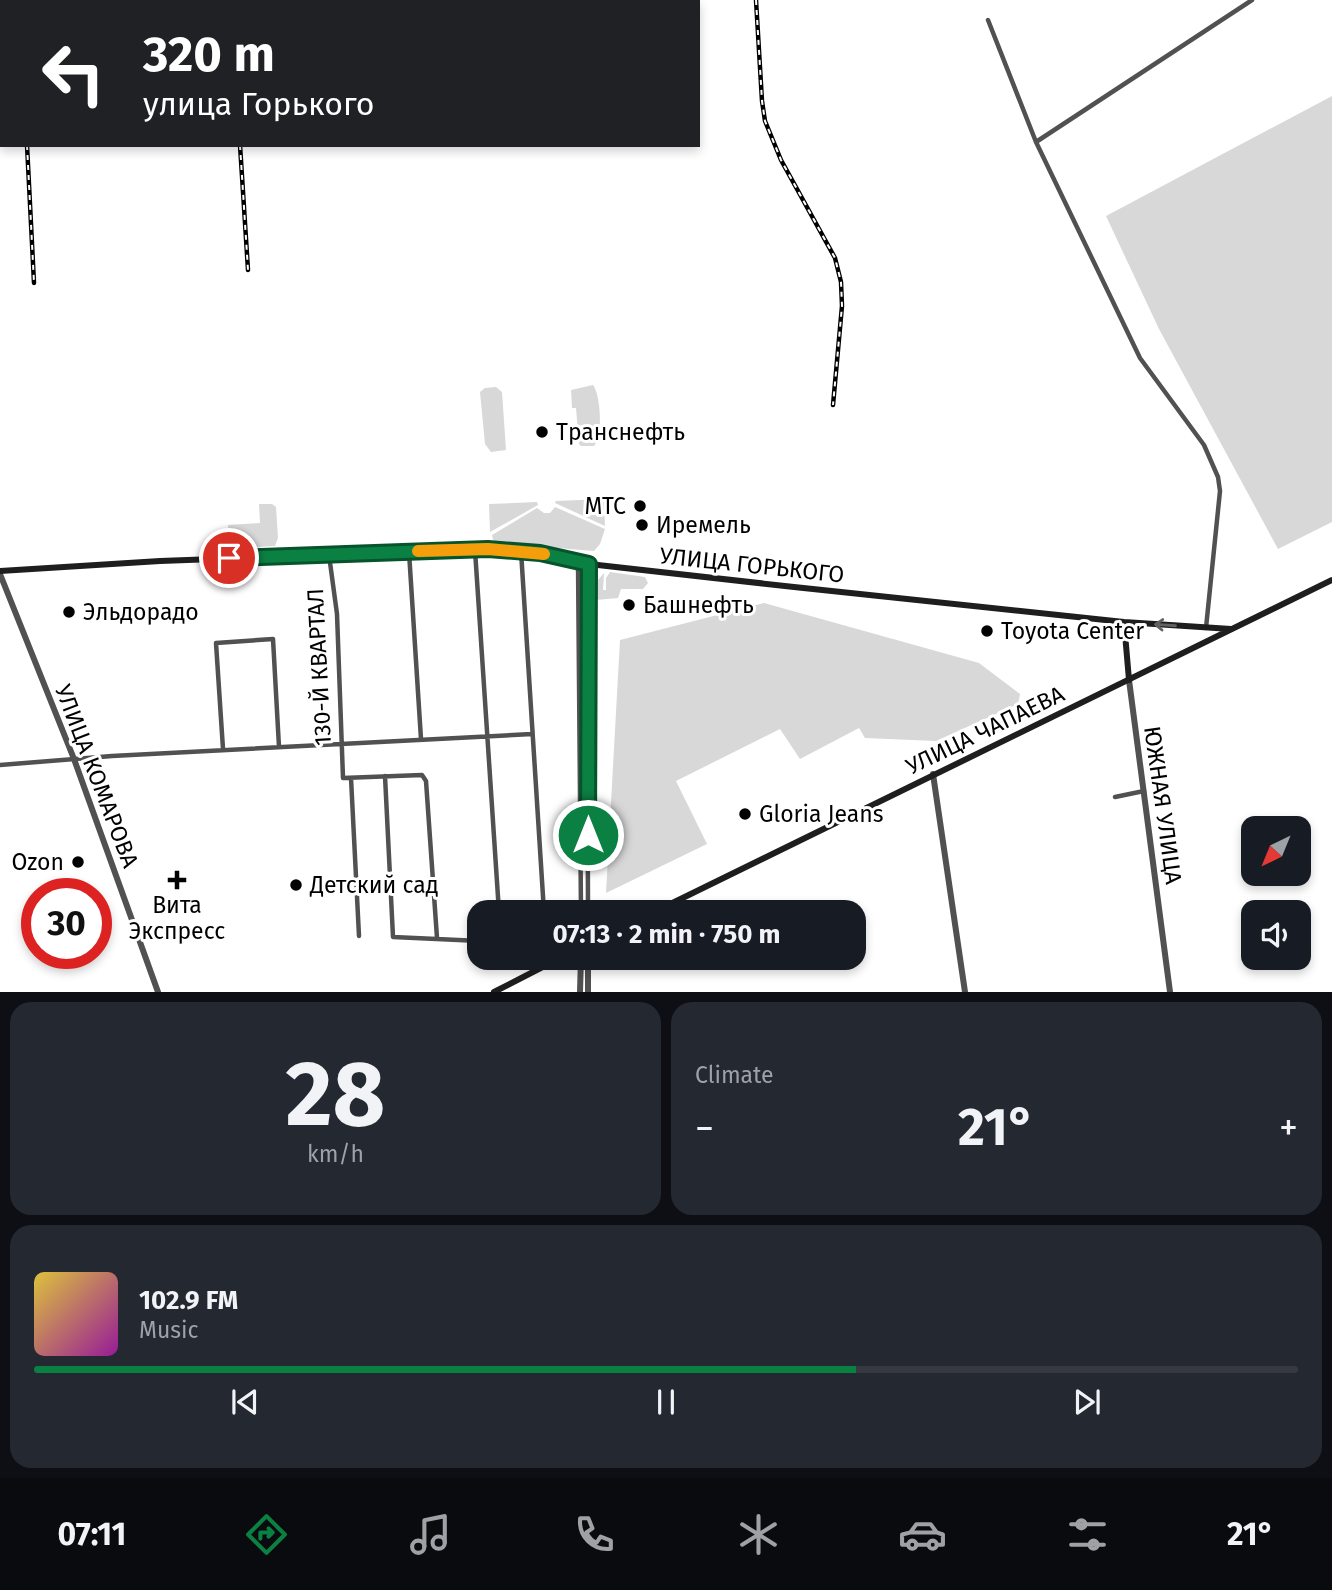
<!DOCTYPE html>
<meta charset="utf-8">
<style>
:root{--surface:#171b24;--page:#242831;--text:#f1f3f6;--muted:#9ea1a6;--line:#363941;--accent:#0b8043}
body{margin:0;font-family:"Fira Sans",sans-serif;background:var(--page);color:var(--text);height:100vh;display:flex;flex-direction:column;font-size:26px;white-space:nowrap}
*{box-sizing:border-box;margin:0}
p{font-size:23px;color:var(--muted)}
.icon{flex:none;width:38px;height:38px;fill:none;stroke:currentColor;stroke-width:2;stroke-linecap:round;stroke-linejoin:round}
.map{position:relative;height:992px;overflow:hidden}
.side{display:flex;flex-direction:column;gap:10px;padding:10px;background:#0d0f14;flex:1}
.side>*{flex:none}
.banner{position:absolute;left:0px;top:0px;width:700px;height:147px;box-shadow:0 4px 10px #0003;background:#202124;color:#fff;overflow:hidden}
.needle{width:46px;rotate:223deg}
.controls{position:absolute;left:1241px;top:816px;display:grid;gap:14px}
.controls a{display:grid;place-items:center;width:70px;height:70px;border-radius:14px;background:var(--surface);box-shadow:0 4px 10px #0003;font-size:35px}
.speed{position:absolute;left:21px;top:878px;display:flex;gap:14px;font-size:35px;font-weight:700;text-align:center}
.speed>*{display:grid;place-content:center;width:91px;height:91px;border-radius:50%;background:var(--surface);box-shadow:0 4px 10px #0003;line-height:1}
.speed .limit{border:10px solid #d22;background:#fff;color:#111}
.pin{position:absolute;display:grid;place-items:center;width:60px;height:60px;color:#fff;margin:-30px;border:4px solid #fff;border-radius:50%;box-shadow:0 2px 7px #0007}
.me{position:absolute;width:77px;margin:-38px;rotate:0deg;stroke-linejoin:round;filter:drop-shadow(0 0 5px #0008)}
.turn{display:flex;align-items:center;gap:24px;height:147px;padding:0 28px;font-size:32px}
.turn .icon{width:91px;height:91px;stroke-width:2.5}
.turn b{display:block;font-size:49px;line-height:60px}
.big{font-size:52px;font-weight:700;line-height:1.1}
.side .tile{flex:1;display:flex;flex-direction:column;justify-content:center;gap:10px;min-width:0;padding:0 24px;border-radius:21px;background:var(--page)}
.side .dial{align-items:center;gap:0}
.dial b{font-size:91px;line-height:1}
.song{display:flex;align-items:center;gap:21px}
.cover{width:84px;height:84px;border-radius:10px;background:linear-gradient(135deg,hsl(50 70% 55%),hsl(300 70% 35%))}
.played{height:7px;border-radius:4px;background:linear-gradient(90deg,var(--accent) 65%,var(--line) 65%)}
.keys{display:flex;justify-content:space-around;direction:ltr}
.heat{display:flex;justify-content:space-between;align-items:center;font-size:38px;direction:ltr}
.side .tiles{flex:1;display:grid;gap:10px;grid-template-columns:1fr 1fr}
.tile:last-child{grid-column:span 2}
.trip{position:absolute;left:467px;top:900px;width:399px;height:70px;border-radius:21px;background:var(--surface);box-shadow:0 4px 10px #0003;font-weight:700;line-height:70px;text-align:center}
.tabs{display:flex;height:112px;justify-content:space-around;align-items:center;background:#090b0e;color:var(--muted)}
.tabs .icon{width:49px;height:49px}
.tabs .selected{color:var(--accent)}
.tabs b{font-size:32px;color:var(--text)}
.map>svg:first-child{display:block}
.green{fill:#d8d8d8}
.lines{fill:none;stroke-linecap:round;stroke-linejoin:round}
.minor{stroke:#515151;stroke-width:4.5}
.tertiary{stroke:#515151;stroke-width:6}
.secondary{stroke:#1e1e1e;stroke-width:6}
.rail-casing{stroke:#000;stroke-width:4.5}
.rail{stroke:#fff;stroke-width:2;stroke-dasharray:5;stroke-linecap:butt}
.oneway{stroke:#626262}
.route-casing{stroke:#07532c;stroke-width:18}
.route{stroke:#0b8043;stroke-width:12}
.slow{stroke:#f59e0b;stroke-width:12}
.poi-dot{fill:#000;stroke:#fff;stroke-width:2.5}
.labels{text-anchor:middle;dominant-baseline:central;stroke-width:6;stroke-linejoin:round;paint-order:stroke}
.poi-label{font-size:23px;fill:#000;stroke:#fff;text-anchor:start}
.street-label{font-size:23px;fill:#000;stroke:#fff}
</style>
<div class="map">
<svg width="1332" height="992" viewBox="0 0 1332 992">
<rect width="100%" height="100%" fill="#fff"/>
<path class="green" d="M1332,96V522L1278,549L1159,329L1106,216Z
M593,385C601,395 603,437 594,446H581L579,444L576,408H572L571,390Z
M496,387L502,392L506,450L491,452L485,444L480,392L485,388Z
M604,499L605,526L555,503L556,501Z
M537,502L538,505L490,532L489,504Z
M259,504H272L276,507L278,538L275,546L226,549L225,535H229L228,525L260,523Z
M555,507L605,529L600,544L594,551L497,543L493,540L492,535L537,508L544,513H550Z
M610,572L645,577L648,583L643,589H621L618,598L596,600L592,598L598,580L604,573L603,590H606V578Z
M764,603L979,663L1020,694L1018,704L936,741L865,738L859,728L800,759L780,729L676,781L707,844L606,893L620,640Z"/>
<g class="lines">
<path class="minor" d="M988,20L1036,142L1140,358L1204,445L1218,477L1220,491L1206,628
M1036,142L1252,0
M475,550L499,912
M521,551L544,912
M409,552L421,739
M329,555L337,614L343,778L422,775L426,781L437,938
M578,562L581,912
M223,749L216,643L273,639L279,747
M0,765L112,756L532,734
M385,776L393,937L480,941
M351,778L359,936
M1115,797L1144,791
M588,912L587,603L589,564"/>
<path class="tertiary" d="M0,574L74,759L158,992
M1129,680L1170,992
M933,774L965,992
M580,992L581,957
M588,992V957"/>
<path class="secondary" d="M0,571L160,561L488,549L540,553L589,564L794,587L1124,622L1231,629
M1124,622L1129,680
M654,912L1332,580
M494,992L562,957"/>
<g class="rail-casing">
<path id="rail" d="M231,0V2
M756,0L762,101L765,121L781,160L835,258L841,282L842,306L833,405
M31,2V0
M27,145L34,283
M240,145L248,270"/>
</g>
<use href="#rail" class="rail"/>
</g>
<defs><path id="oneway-shaft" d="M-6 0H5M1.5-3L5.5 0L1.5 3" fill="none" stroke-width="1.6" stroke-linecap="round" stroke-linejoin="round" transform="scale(1.75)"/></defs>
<use class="oneway" href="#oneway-shaft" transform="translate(1165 625) rotate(-176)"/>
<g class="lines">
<g class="route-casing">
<path id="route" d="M229,558L488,549L540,553L589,564L588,835"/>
</g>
<use href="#route" class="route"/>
<path class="slow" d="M418,551L488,549L544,554"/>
</g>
<g class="poi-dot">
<circle cx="542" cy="432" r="7"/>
<circle cx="640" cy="506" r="7"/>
<circle cx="642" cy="525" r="7"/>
<circle cx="629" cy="605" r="7"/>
<circle cx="69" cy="612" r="7"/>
<circle cx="987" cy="631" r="7"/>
<circle cx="745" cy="814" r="7"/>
<circle cx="78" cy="862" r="7"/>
<path d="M173.5 869.5h7v7h7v7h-7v7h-7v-7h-7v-7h7z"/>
<circle cx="296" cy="885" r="7"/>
</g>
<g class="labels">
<g class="poi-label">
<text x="556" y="432">Транснефть</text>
<text x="626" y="506" text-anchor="end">МТС</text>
<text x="656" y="525">Иремель</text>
<text x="643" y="605">Башнефть</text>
<text x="83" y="612">Эльдорадо</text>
<text x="1001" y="631">Toyota Center</text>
<text x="759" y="814">Gloria Jeans</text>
<text x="64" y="862" text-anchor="end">Ozon</text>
<text x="310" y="885">Детский сад</text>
<text x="177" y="905" text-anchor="middle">Вита<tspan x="177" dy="26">Экспресс</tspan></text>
</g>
<g class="street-label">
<text transform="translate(752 565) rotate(6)">УЛИЦА ГОРЬКОГО</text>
<text transform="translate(319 667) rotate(-93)">130-Й КВАРТАЛ</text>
<text transform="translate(985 730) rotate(-26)">УЛИЦА ЧАПАЕВА</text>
<text transform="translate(97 776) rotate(69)">УЛИЦА КОМАРОВА</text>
<text transform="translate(1163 805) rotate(82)">ЮЖНАЯ УЛИЦА</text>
</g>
</g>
</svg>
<div class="controls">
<a><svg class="needle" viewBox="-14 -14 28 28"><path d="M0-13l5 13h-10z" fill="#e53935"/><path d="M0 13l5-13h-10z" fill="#9ea1a6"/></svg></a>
<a><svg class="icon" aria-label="sound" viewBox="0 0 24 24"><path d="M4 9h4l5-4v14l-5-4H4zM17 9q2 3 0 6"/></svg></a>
</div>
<div class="speed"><div class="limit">30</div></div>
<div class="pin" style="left:229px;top:558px;background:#d93025"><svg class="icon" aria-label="arrive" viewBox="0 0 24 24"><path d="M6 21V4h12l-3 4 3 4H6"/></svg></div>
<svg class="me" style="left:588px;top:835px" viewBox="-20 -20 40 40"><circle r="17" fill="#0b8043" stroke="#fff" stroke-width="3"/><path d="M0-11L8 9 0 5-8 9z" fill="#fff"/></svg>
<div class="trip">07:13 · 2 min · 750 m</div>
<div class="banner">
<div class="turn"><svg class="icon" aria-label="left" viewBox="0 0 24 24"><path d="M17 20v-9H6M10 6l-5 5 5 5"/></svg><div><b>320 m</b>улица Горького</div></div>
</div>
</div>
<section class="side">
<div class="tiles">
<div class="tile dial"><b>28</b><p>km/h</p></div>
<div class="tile"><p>Climate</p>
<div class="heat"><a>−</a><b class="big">21°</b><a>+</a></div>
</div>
<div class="tile">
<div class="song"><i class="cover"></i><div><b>102.9 FM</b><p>Music</p></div></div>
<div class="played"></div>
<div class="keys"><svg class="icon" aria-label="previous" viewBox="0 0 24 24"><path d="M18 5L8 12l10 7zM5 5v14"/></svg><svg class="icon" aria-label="pause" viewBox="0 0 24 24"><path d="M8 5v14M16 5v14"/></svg><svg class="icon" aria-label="next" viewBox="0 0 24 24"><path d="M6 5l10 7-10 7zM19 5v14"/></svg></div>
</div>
</div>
</section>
<nav class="tabs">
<b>07:11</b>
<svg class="icon selected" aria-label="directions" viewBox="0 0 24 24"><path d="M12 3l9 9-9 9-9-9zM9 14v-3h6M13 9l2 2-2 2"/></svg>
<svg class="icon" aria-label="music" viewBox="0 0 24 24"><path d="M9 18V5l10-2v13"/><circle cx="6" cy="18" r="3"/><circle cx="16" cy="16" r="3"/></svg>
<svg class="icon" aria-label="phone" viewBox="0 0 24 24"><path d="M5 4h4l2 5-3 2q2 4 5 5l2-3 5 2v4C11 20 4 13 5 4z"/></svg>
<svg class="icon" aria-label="climate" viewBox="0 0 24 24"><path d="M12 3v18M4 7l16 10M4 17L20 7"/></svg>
<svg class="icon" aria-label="car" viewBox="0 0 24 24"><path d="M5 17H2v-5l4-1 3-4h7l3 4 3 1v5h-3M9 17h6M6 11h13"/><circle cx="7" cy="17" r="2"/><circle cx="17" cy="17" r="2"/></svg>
<svg class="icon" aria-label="filters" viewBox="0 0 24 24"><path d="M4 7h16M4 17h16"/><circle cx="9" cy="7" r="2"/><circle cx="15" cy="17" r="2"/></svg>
<b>21°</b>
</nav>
